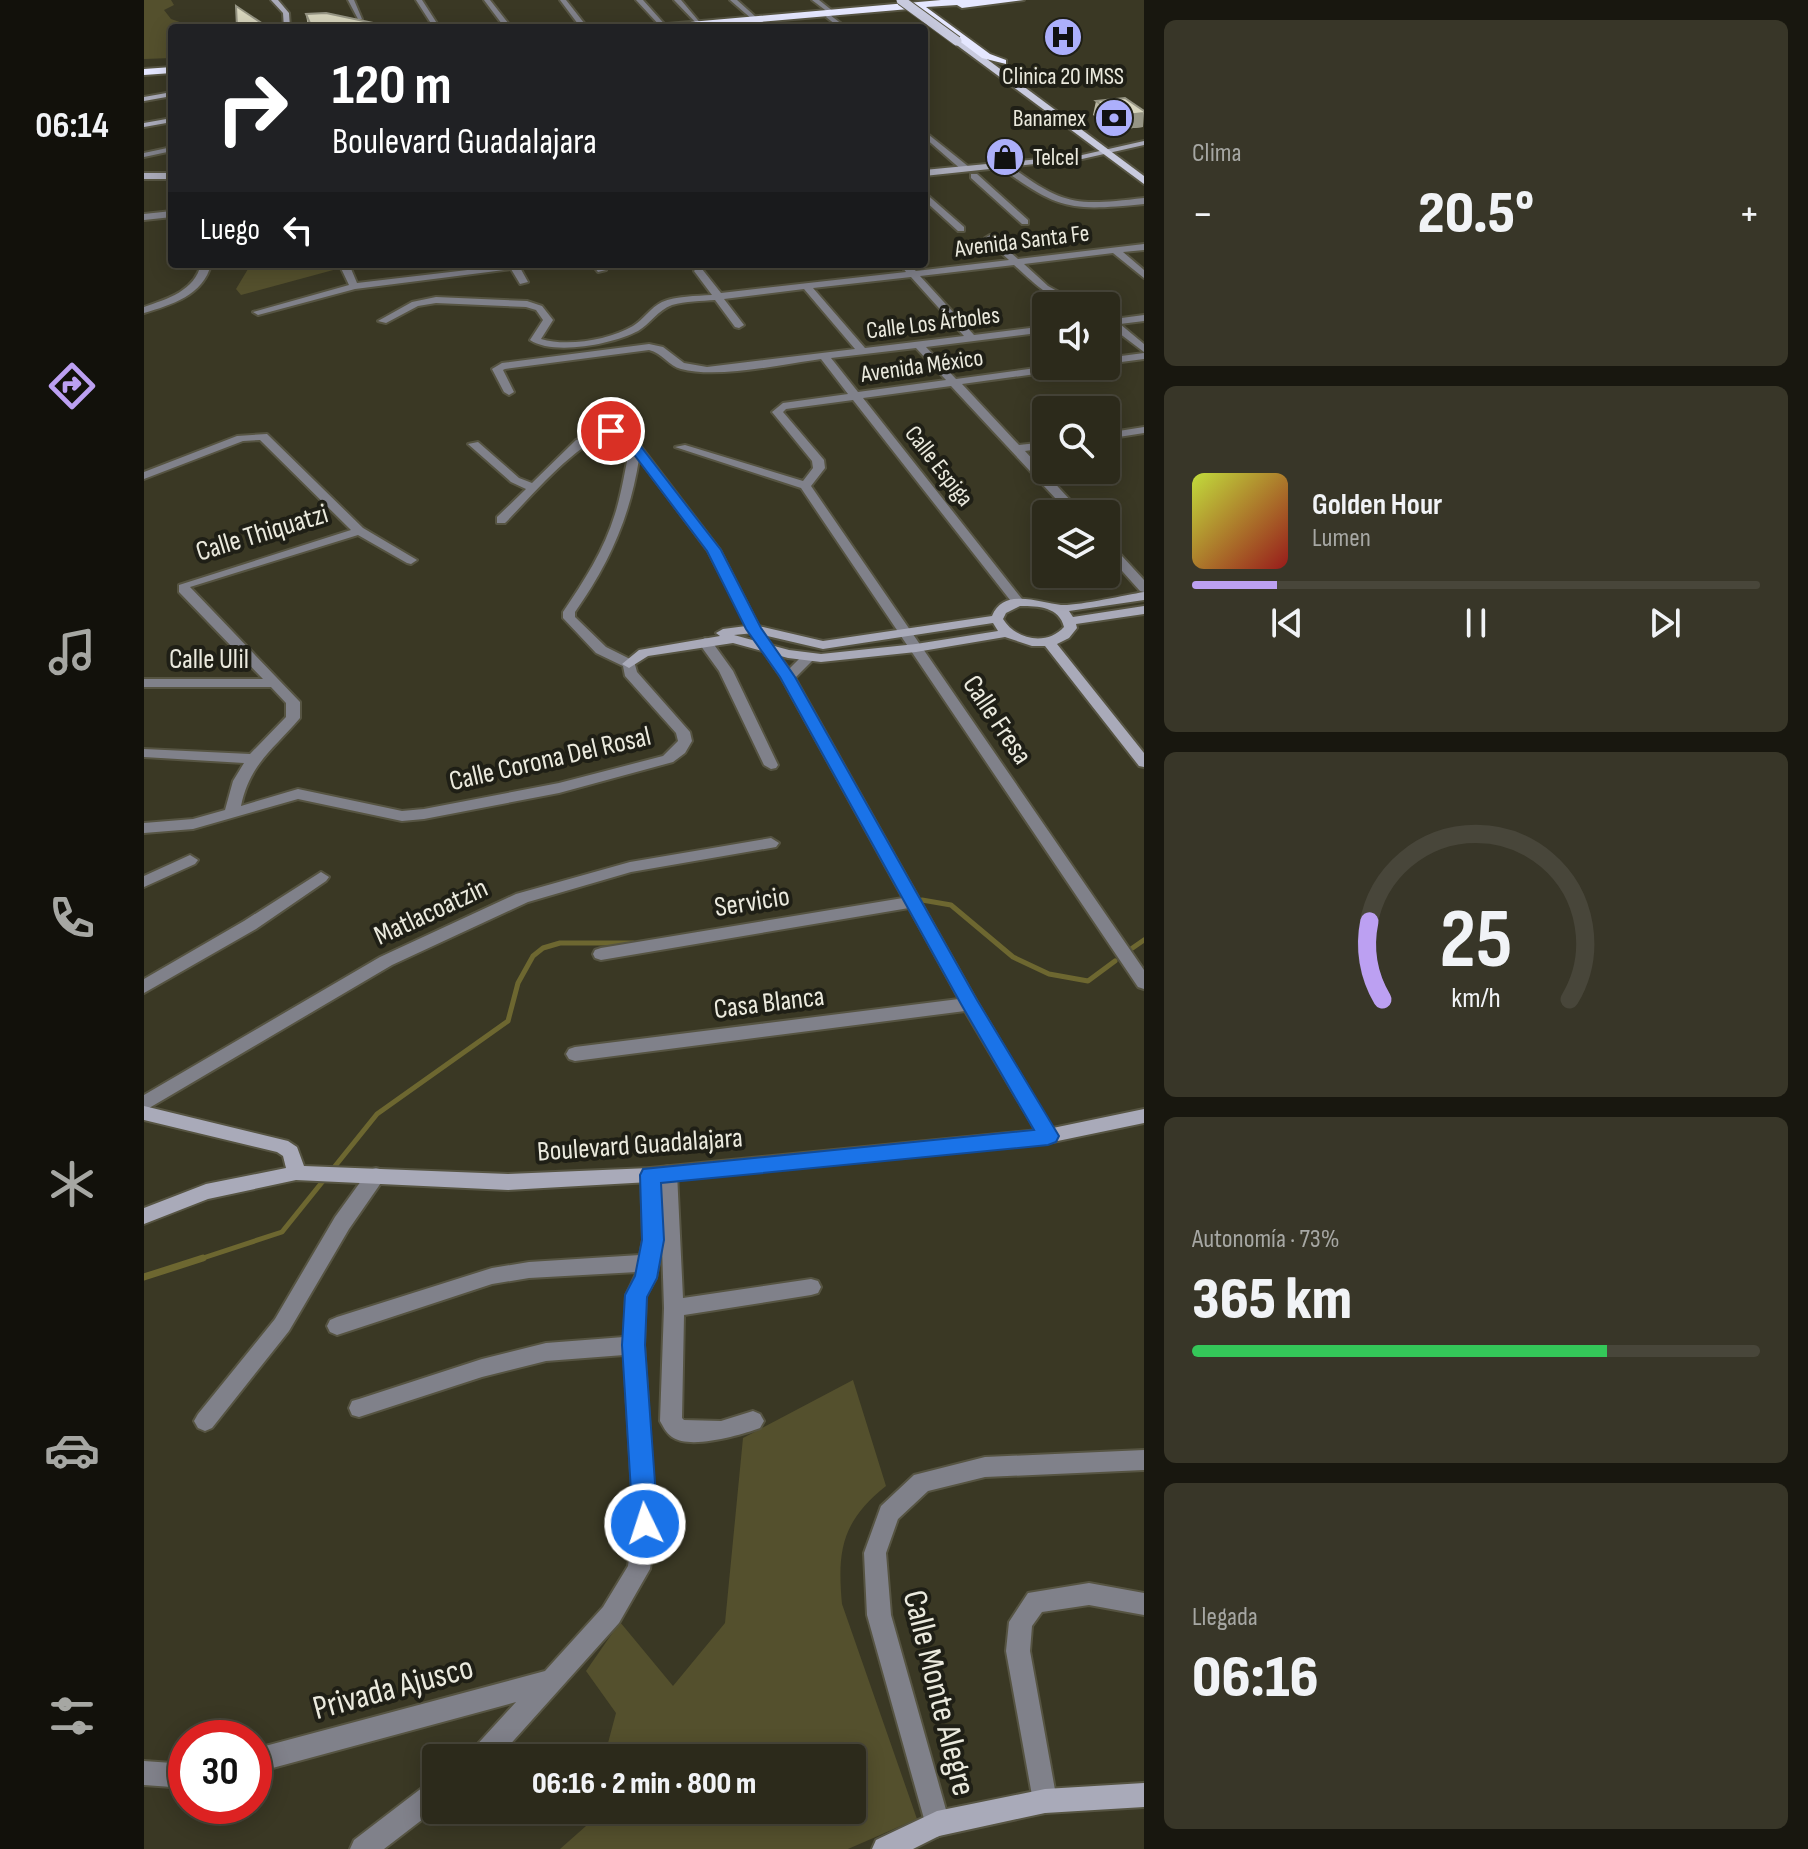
<!DOCTYPE html>
<html lang="es">
<meta charset="utf-8">
<style>
:root{--surface:#2c2a1b;--page:#383628;--text:#f1f3f6;--muted:#a6a7a3;--line:#48463a;--accent:#bca0f2}
body{margin:0;font-family:"Sofia Sans Condensed",sans-serif;background:var(--page);color:var(--text);height:100vh;display:flex;flex-direction:column;font-size:30px;white-space:nowrap}
*{box-sizing:border-box;margin:0}
p{font-size:26px;color:var(--muted)}
.icon{flex:none;width:44px;height:44px;fill:none;stroke:currentColor;stroke-width:2;stroke-linecap:round;stroke-linejoin:round}
.map{position:relative;flex:1;overflow:hidden}
.details{display:flex;flex-direction:column;gap:20px;padding:20px;background:#18170f;width:664px}
.details>*{flex:none}
.top-card{position:absolute;left:24px;top:24px;width:760px;height:244px;border-radius:8px;box-shadow:0 4px 20px #0003,0 0 0 2px var(--line);background:#202124;color:#fff;overflow:hidden}
.buttons{position:absolute;left:888px;top:292px;display:grid;gap:16px}
.buttons a{display:grid;place-items:center;width:88px;height:88px;border-radius:8px;background:var(--surface);box-shadow:0 4px 20px #0003,0 0 0 2px var(--line);font-size:40px}
.speed{position:absolute;left:24px;top:1720px;display:flex;gap:16px;font-size:40px;font-weight:700;text-align:center}
.speed>*{display:grid;place-content:center;width:104px;height:104px;border-radius:50%;background:var(--surface);box-shadow:0 4px 20px #0003,0 0 0 2px var(--line);line-height:1}
.speed .limit{border:12px solid #d22;background:#fff;color:#111}
.pin{position:absolute;display:grid;place-items:center;width:68px;height:68px;color:#fff;margin:-34px;border:4px solid #fff;border-radius:50%;box-shadow:0 2px 8px #0007}
.me{position:absolute;width:88px;margin:-44px;rotate:356deg;stroke-linejoin:round;filter:drop-shadow(0 0 6px #0008)}
.turn{display:flex;align-items:center;gap:28px;height:168px;padding:0 32px;font-size:36px}
.turn .icon{width:104px;height:104px;stroke-width:2.5}
.turn b{display:block;font-size:56px;line-height:68px}
.then{display:flex;align-items:center;height:76px;padding:0 32px;background:#0003;gap:16px;font-size:30px}
.big{font-size:60px;font-weight:800;line-height:1.1}
.details .widget{flex:1;display:flex;flex-direction:column;justify-content:center;gap:12px;min-width:0;padding:0 28px;border-radius:12px;background:var(--page)}
.details .dial{align-items:center;gap:0}
.dial svg{height:208px;overflow:visible;fill:none;stroke:var(--line);stroke-width:7;stroke-linecap:round;text-anchor:middle}
.dial text{fill:var(--text);stroke:none}
.song{display:flex;align-items:center;gap:24px}
.cover{width:96px;height:96px;border-radius:12px;background:linear-gradient(135deg,hsl(70 70% 55%),hsl(0 70% 35%))}
.played{height:8px;border-radius:4px;background:linear-gradient(90deg,var(--accent) 15%,var(--line) 15%)}
.keys{display:flex;justify-content:space-around;direction:ltr}
.heat{display:flex;justify-content:space-between;align-items:center;font-size:44px;direction:ltr}
.charge{height:12px;border-radius:6px;background:linear-gradient(90deg,#34c759 73%,var(--line) 0)}
.trip{position:absolute;left:278px;top:1744px;width:444px;height:80px;border-radius:8px;background:var(--surface);box-shadow:0 4px 20px #0003,0 0 0 2px var(--line);font-weight:800;line-height:80px;text-align:center}
main{display:flex;flex:1;min-height:0}
.dock{display:flex;flex-direction:column;width:144px;justify-content:space-around;align-items:center;background:#12110b;color:var(--muted)}
.dock .icon{width:56px;height:56px}
.dock .on{color:var(--accent)}
.dock b{font-size:36px;color:var(--text)}
.map>svg:first-child{display:block}
.green{fill:#54502d}
.lines{fill:none;stroke-linecap:round;stroke-linejoin:round}
.stream-far1{stroke:#6d6730;stroke-width:5}
.stream{stroke:#6d6730;stroke-width:7}
.street-casing{stroke:#565442;stroke-width:4}
.secondary-casing{stroke:#565442;stroke-width:4}
.primary-casing{stroke:#565442;stroke-width:4}
.highway-casing{stroke:#565442;stroke-width:4}
.street{fill:#80818a;fill-rule:evenodd}
.secondary{fill:#a9aab9;fill-rule:evenodd}
.primary{fill:#c8cade;fill-rule:evenodd}
.highway{fill:#e5e7ff;fill-rule:evenodd}
.primary-bridge-casing{stroke:#565442;stroke-width:11;stroke-linecap:butt}
.primary-bridge{stroke:#c8cade;stroke-width:9}
.wall{fill:#b9b7a3}
.shaded-wall{fill:#969584}
.building{fill:#d7d5bd;stroke:#969584;stroke-width:2}
.route{fill:#1a73e8;stroke:#114b97;stroke-width:2}
.labels{text-anchor:middle;dominant-baseline:central;stroke-width:8;stroke-linejoin:round;paint-order:stroke}
.far-poi-label{font-size:24px;fill:#ebeade;stroke:#1f1f16}
.far-street-label{font-size:24px;fill:#ebeade;stroke:#1f1f16}
.street-label{font-size:28px;fill:#ebeade;stroke:#1f1f16}
.near-street-label{font-size:34px;fill:#ebeade;stroke:#1f1f16}
</style>
<main>
<nav class="dock">
<b>06:14</b>
<svg class="icon on" aria-label="directions" viewBox="0 0 24 24"><path d="M12 3l9 9-9 9-9-9zM9 14v-3h6M13 9l2 2-2 2"/></svg>
<svg class="icon" aria-label="music" viewBox="0 0 24 24"><path d="M9 18V5l10-2v13"/><circle cx="6" cy="18" r="3"/><circle cx="16" cy="16" r="3"/></svg>
<svg class="icon" aria-label="phone" viewBox="0 0 24 24"><path d="M5 4h4l2 5-3 2q2 4 5 5l2-3 5 2v4C11 20 4 13 5 4z"/></svg>
<svg class="icon" aria-label="climate" viewBox="0 0 24 24"><path d="M12 3v18M4 7l16 10M4 17L20 7"/></svg>
<svg class="icon" aria-label="car" viewBox="0 0 24 24"><path d="M5 17H2v-5l4-1 3-4h7l3 4 3 1v5h-3M9 17h6M6 11h13"/><circle cx="7" cy="17" r="2"/><circle cx="17" cy="17" r="2"/></svg>
<svg class="icon" aria-label="filters" viewBox="0 0 24 24"><path d="M4 7h16M4 17h16"/><circle cx="9" cy="7" r="2"/><circle cx="15" cy="17" r="2"/></svg>
</nav>
<div class="map">
<svg width="1000" height="1849" viewBox="0 0 1000 1849">
<rect width="100%" height="100%" fill="#3a3824"/>
<path class="green" d="M0,0H27L30,5L20,10L27,19L53,28H28V58L0,59Z
M107,264H191L193,269L97,295L92,289Z
M709,1380L742,1486C698,1521 693,1550 698,1604L773,1819L704,1849H416L442,1826L446,1810H708V1758H460L472,1713L442,1671L476,1622L529,1686L581,1623L599,1438Z"/>
<g class="lines">
<path class="stream-far1" d="M778,900L807,905L869,957L905,974L944,981L971,961
M987,949L1000,940
M53,1260L138,1232L233,1114L364,1021L374,983L389,956L399,948L416,943H489"/>
<path class="stream" d="M0,1277L59,1258"/>
<g class="street-casing">
<path id="street" d="M204,0H210L218,19H214Z
M272,0H278L296,28H290Z
M340,0H346L368,28H361Z
M416,0H422L444,28H437Z
M492,0H499L524,28H518Z
M530,0H537L558,25H554Z
M586,0H593L613,18V20H609Z
M668,0H675L690,12L685,13Z
M684,14L686,15L703,28H696L682,17Z
M780,131L825,167V171H819L780,137Z
M28,147V151L0,157V153Z
M856,163H862C920,206 930,206 1000,198V204C928,211 915,211 856,167Z
M827,174H833L884,220V224H878L827,178Z
M780,192L820,227V231H814L780,200Z
M28,211V217L0,220V214Z
M846,235L874,259L1000,244V250L979,252L1000,270V278L969,253L880,264L904,286L940,306C912,306 890,283 870,265L776,276L830,335L902,326V332L782,347L812,379L906,366H933L928,369L818,384L875,445L902,442V448L881,451L939,514H926L807,386L719,398L878,599V605H870L709,400L642,409L639,412L680,460L681,468L667,486L1000,970V989L994,987L657,488L531,447L541,445L659,481L669,468L668,461L628,412L639,403L704,394L677,359C639,364 574,379 537,369C525,366 518,353 505,350L361,369L359,370L370,392L365,395L360,392L348,369L358,363L505,344L519,347L540,363L563,367L711,349L660,289L580,299L600,325L595,328L591,327L571,300C558,301 541,301 528,305C514,310 506,324 494,331C469,344 410,356 386,340L399,320L392,310L382,307L292,303L274,306L242,323L234,321L268,302L292,297L383,301L398,306L409,320L397,339C423,347 465,340 489,326C500,319 506,308 518,302C532,296 552,296 568,295L550,271L552,269H558L577,293L762,272L759,268L764,265L772,271L865,260L843,240L841,238ZM767,277L820,336L721,348L669,288ZM772,348L802,380L714,392L687,358Z
M57,264H67C60,295 27,305 0,313V307C23,299 51,291 57,264Z
M195,264H205L213,283L374,264L384,282L376,284L367,269L211,289L114,315L109,312L205,285Z
M448,264H458L462,270L454,272Z
M962,314L970,319L1000,315V321L976,324L1000,344V352L963,324Z
M1000,353V359L962,364V358Z
M1000,427V433L962,439V433Z
M467,428L488,435L576,550L616,629L645,669L659,655H669L671,658L651,678L832,1000L910,1131L913,1136L910,1141L904,1143L898,1141L821,1011L431,1061L425,1059L422,1054L425,1049L431,1047L815,999L765,908L457,960L451,958L449,954L451,950L457,948L759,898L637,677L604,629L564,551L495,459C486,517 465,564 431,612V617L462,647L490,661L493,672L546,732L548,741L541,753L529,762L415,793L280,819L258,821L154,799L49,829L0,833V823L49,819L81,810L89,781L100,763L0,757V749L106,754L142,717V703L127,687H0V679H119L35,592V585L207,530L116,440L99,441L0,479V472L93,436L123,434L219,528L273,560L267,564L263,563L214,535L46,587L156,702V718C130,749 106,763 97,806L154,789L258,811L280,809L415,783L519,756L534,741L532,733L481,676L479,666L452,653L419,618V612C440,581 460,550 471,514C478,492 481,469 486,447C481,441 474,434 466,435C436,438 384,500 361,523H353V517L382,489L367,482L324,444L334,442L375,478L388,483L432,440Z
M962,542L966,543L1000,580V592L996,591L962,553Z
M561,638L566,639L589,671L634,765L632,768L627,769L620,765L575,671L554,642Z
M627,838L635,843L632,847L487,872L384,902L248,965L0,1111V1095L236,957L372,894L486,862Z
M46,855L54,860L51,864L0,887V876Z
M177,872L185,877L182,881L112,929L0,993V979L100,921Z
M524,1166L531,1168L533,1173L539,1298L667,1279L674,1281L677,1287L674,1293L667,1295L540,1315L538,1418L540,1420L577,1421L609,1411L616,1414L620,1421L616,1428C597,1435 546,1450 528,1437C522,1433 519,1426 516,1421L520,1308L518,1246L512,1278L502,1296L500,1345L512,1524L506,1569L475,1623L354,1758H326L329,1749L372,1702L110,1773V1749L401,1671L459,1607L484,1566L490,1524L480,1355L402,1361L338,1377L215,1417L208,1415L205,1408L208,1401L215,1399L338,1359L402,1343L480,1337L482,1295L493,1272L385,1278L348,1284L193,1335L186,1332L183,1326L186,1320L193,1317L348,1268L385,1262L496,1255L499,1240L497,1175L499,1170L506,1168L513,1170L515,1174L517,1168Z
M232,1168L239,1170L241,1175L239,1180L205,1229L145,1331L68,1428L61,1431L54,1428L50,1421L54,1414L131,1319L191,1217L225,1170Z
M1000,1450V1470L841,1477L784,1491L754,1519L742,1553L747,1615L806,1824L802,1833L793,1837L784,1833L723,1615L720,1553L737,1506L770,1475L841,1457Z
M945,1583L1000,1593V1615L945,1605L898,1612L888,1626L886,1651L913,1801L910,1810L901,1813L892,1810L889,1801L862,1651L865,1622L884,1593Z
M0,1761L42,1764V1788L0,1785Z
M292,1781V1809L240,1849H206L210,1840L283,1784Z"/>
</g>
<g class="secondary-casing">
<path id="secondary" d="M127,0H134L145,13L146,28H140L139,13Z
M28,92V96L0,101V97Z
M28,118V122L0,127V123Z
M1000,141V145L938,159L780,176V170L938,155Z
M0,173H28V179H0Z
M1000,592V600L925,611L929,617L1000,606V614L932,624L933,628L925,638L913,644L1000,753V767L995,766L901,646H888L861,637L772,652L677,662L644,658L589,643L504,656L485,668L478,664L495,650L576,636L572,633L579,629L610,625L679,641L848,616C860,587 896,603 917,605C934,606 981,595 1000,592ZM876,606C895,606 915,607 920,627C903,646 872,640 859,619L862,613ZM849,623L854,631L772,644L677,654L645,650L590,635L610,633L679,649Z
M0,1106L144,1141L153,1147L160,1166L364,1174L506,1168L904,1129L1000,1109V1123L904,1143L506,1182L364,1190L152,1180L64,1199L0,1224V1208L62,1184L142,1168L139,1156L133,1152L0,1120Z
M1000,1783V1807L901,1813L795,1836L769,1849H728L732,1840L793,1811L901,1789Z"/>
</g>
<g class="primary-casing">
<path id="primary" d="M810,39H816L1000,176V184L810,43Z"/>
</g>
<g class="highway-casing">
<path id="highway" d="M797,0H880L818,8L813,5L782,7L846,54L862,60V64L838,58L774,10L765,9L547,28H507L512,25Z
M28,67V73L0,75V69Z"/>
</g>
<use href="#street" class="street"/>
<use href="#secondary" class="secondary"/>
<use href="#primary" class="primary"/>
<use href="#highway" class="highway"/>
<g class="primary-bridge-casing">
<path id="primary-bridge" d="M757,0L813,41"/>
</g>
<use href="#primary-bridge" class="primary-bridge"/>
</g>
<path class="wall" d="M162,14L234,24V28H164Z
M952,101L999,127L970,130L949,115Z"/>
<path class="shaded-wall" d="M234,24V28H212Z
M1000,113L999,127L970,130L973,116Z"/>
<path class="building" d="M92,6L122,26H114V28L93,27Z
M182,13L234,24L212,28H168L162,14Z
M981,98L1000,111V113L973,116L952,101Z"/>
<path class="route" d="M467,427L488,435L577,550L617,628L651,677L833,1000L915,1136L912,1142L904,1145L517,1183L520,1240L513,1278L503,1297L501,1345L514,1524L510,1532L501,1536L493,1532L489,1524L478,1345L481,1295L491,1276L498,1240L496,1175L499,1169L890,1130L817,1004L636,677L602,629L563,551L479,440L463,433V428Z"/>
<defs>
<g id="hospital-disc" transform="scale(2)"><circle r="9.5" fill="#acaffb" stroke="#1f1f16"/><path d="M-5-5h3v3.5h4V-5h3V5h-3V1.5h-4V5h-3Z" fill="#111"/></g>
<g id="bank-disc" transform="scale(2)"><circle r="9.5" fill="#acaffb" stroke="#1f1f16"/><path d="M-6-4H6V4H-6ZM0-2.3a2.3 2.3 0 1 0 0 4.6a2.3 2.3 0 1 0 0-4.6Z" fill="#111"/></g>
<g id="shop-disc" transform="scale(2)"><circle r="9.5" fill="#acaffb" stroke="#1f1f16"/><path d="M-5-2.5h2.3a2.7 3.5 0 0 1 5.4 0H5L5.5 6h-11ZM-1.5-2.5h3a1.5 2.3 0 0 0-3 0Z" fill="#111"/></g>
</defs>
<g fill-rule="evenodd">
<use href="#hospital-disc" x="919" y="37"/>
<use href="#bank-disc" x="970" y="118"/>
<use href="#shop-disc" x="861" y="157"/>
</g>
<g class="labels">
<g class="far-poi-label">
<text x="919" y="76">Clinica 20 IMSS</text>
<text x="942" y="118" text-anchor="end">Banamex</text>
<text x="889" y="157" text-anchor="start">Telcel</text>
</g>
<g class="far-street-label">
<text transform="translate(878 241) rotate(-7)">Avenida Santa Fe</text>
<text transform="translate(789 323) rotate(-7)">Calle Los Árboles</text>
<text transform="translate(778 366) rotate(-8)">Avenida México</text>
<text transform="translate(795 466) rotate(52)">Calle Espiga</text>
</g>
<g class="street-label">
<text transform="translate(118 533) rotate(-17)">Calle Thiquatzi</text>
<text x="65" y="659">Calle Ulil</text>
<text transform="translate(853 720) rotate(56)">Calle Fresa</text>
<text transform="translate(406 759) rotate(-13)">Calle Corona Del Rosal</text>
<text transform="translate(608 902) rotate(-9)">Servicio</text>
<text transform="translate(287 912) rotate(-25)">Matlacoatzin</text>
<text transform="translate(625 1003) rotate(-7)">Casa Blanca</text>
<text transform="translate(496 1145) rotate(-4)">Boulevard Guadalajara</text>
</g>
<g class="near-street-label">
<text transform="translate(249 1688) rotate(-15)">Privada Ajusco</text>
<text transform="translate(795 1693) rotate(76)">Calle Monte Alegre</text>
</g>
</g>
</svg>
<div class="buttons">
<a><svg class="icon" aria-label="sound" viewBox="0 0 24 24"><path d="M4 9h4l5-4v14l-5-4H4zM17 9q2 3 0 6"/></svg></a>
<a><svg class="icon" aria-label="search" viewBox="0 0 24 24"><circle cx="10" cy="10" r="6"/><path d="M15 15l6 6"/></svg></a>
<a><svg class="icon" aria-label="layers" viewBox="0 0 24 24"><path d="M12 4l9 5-9 5-9-5zM3 14l9 5 9-5"/></svg></a>
</div>
<div class="speed"><div class="limit">30</div></div>
<div class="pin" style="left:467px;top:431px;background:#d93025"><svg class="icon" aria-label="arrive" viewBox="0 0 24 24"><path d="M6 21V4h12l-3 4 3 4H6"/></svg></div>
<svg class="me" style="left:501px;top:1524px" viewBox="-20 -20 40 40"><circle r="17" fill="#1a73e8" stroke="#fff" stroke-width="3"/><path d="M0-11L8 9 0 5-8 9z" fill="#fff"/></svg>
<div class="trip">06:16 · 2 min · 800 m</div>
<div class="top-card">
<div class="turn"><svg class="icon" aria-label="right" viewBox="0 0 24 24"><path d="M7 20v-9h11M14 6l5 5-5 5"/></svg><div><b>120 m</b>Boulevard Guadalajara</div></div>
<div class="then">Luego<svg class="icon" aria-label="left" viewBox="0 0 24 24"><path d="M17 20v-9H6M10 6l-5 5 5 5"/></svg></div>
</div>
</div>
<section class="details">
<div class="widget"><p>Clima</p>
<div class="heat"><a>−</a><b class="big">20.5°</b><a>+</a></div>
</div>
<div class="widget">
<div class="song"><i class="cover"></i><div><b>Golden Hour</b><p>Lumen</p></div></div>
<div class="played"></div>
<div class="keys"><svg class="icon" aria-label="previous" viewBox="0 0 24 24"><path d="M18 5L8 12l10 7zM5 5v14"/></svg><svg class="icon" aria-label="pause" viewBox="0 0 24 24"><path d="M8 5v14M16 5v14"/></svg><svg class="icon" aria-label="next" viewBox="0 0 24 24"><path d="M6 5l10 7-10 7zM19 5v14"/></svg></div>
</div>
<div class="widget dial"><svg viewBox="0 0 100 80">
<path d="M14 69A42 42 0 1 1 86 69"/>
<path d="M14 69A42 42 0 0 1 9 39" stroke="#bca0f2"/>
<text x="50" y="56" font-size="32" font-weight="700">25</text>
<text x="50" y="72" font-size="11">km/h</text>
</svg></div>
<div class="widget"><p>Autonomía · 73%</p><b class="big">365 km</b><div class="charge"></div></div>
<div class="widget"><p>Llegada</p><b class="big">06:16</b></div>
</section>
</main>
